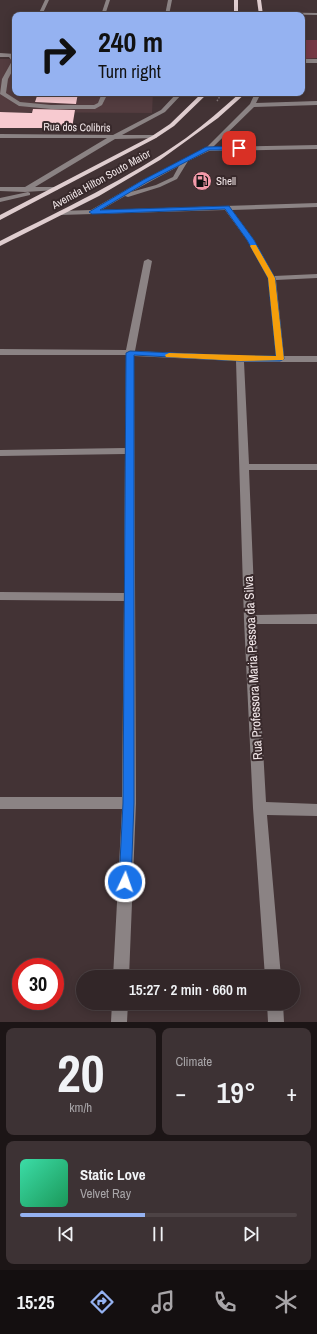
<!DOCTYPE html>
<meta charset="utf-8">
<style>
:root{--surface:#322628;--page:#3d3234;--text:#f1f3f6;--muted:#a8a5a8;--line:#4d4345;--accent:#95b2f1}
body{margin:0;font-family:"Archivo Narrow",sans-serif;background:var(--page);color:var(--text);height:100vh;display:flex;flex-direction:column;font-size:15px;white-space:nowrap}
*{box-sizing:border-box;margin:0}
p{font-size:13px;color:var(--muted)}
.icon{flex:none;width:22px;height:22px;fill:none;stroke:currentColor;stroke-width:2;stroke-linecap:round;stroke-linejoin:round}
.map{position:relative;height:1022px;overflow:hidden}
.sheet{display:flex;flex-direction:column;gap:6px;padding:6px;background:#1c1516;flex:1}
.sheet>*{flex:none}
.banner{position:absolute;left:12px;top:12px;width:293px;height:84px;border-radius:8px;box-shadow:0 2px 10px #0003,0 0 0 1px var(--line);background:#95b2f1;color:#111;overflow:hidden}
.speed{position:absolute;left:12px;top:958px;display:flex;gap:8px;font-size:20px;font-weight:700;text-align:center}
.speed>*{display:grid;place-content:center;width:52px;height:52px;border-radius:50%;background:var(--surface);box-shadow:0 2px 10px #0003,0 0 0 1px var(--line);line-height:1}
.speed .limit{border:6px solid #d22;background:#fff;color:#111}
.pin{position:absolute;display:grid;place-items:center;width:34px;height:34px;color:#fff;margin:-17px;border-radius:8px;box-shadow:0 2px 6px #0006}
.me{position:absolute;width:44px;margin:-22px;rotate:3deg;stroke-linejoin:round;filter:drop-shadow(0 0 3px #0008)}
.turn{display:flex;align-items:center;gap:14px;height:84px;padding:0 20px;font-size:18px}
.turn .icon{width:52px;height:52px;stroke-width:2.5}
.turn b{display:block;font-size:28px;line-height:34px}
.big{font-size:30px;font-weight:600;line-height:1.1}
.sheet .card{flex:1;display:flex;flex-direction:column;justify-content:center;gap:6px;min-width:0;padding:0 14px;border-radius:8px;background:var(--page)}
.sheet .dial{align-items:center;gap:0}
.dial b{font-size:52px;line-height:1}
.song{display:flex;align-items:center;gap:12px}
.cover{width:48px;height:48px;border-radius:6px;background:linear-gradient(135deg,hsl(160 70% 55%),hsl(150 70% 35%))}
.played{height:4px;border-radius:2px;background:linear-gradient(90deg,var(--accent) 45%,var(--line) 45%)}
.keys{display:flex;justify-content:space-around;direction:ltr}
.heat{display:flex;justify-content:space-between;align-items:center;font-size:22px;direction:ltr}
.sheet .tiles{flex:1;display:grid;gap:6px;grid-template-columns:1fr 1fr}
.card:last-child{grid-column:span 2}
.trip{position:absolute;left:76px;top:970px;width:224px;height:40px;border-radius:20px;background:var(--surface);box-shadow:0 2px 10px #0003,0 0 0 1px var(--line);font-weight:600;line-height:40px;text-align:center}
.tabs{display:flex;height:64px;justify-content:space-around;align-items:center;background:#140f10;color:var(--muted)}
.tabs .icon{width:28px;height:28px}
.tabs .current{color:var(--accent)}
.tabs b{font-size:18px;color:var(--text)}
.map>svg:first-child{display:block}
.built{fill:#533c3f}
.green{fill:#753945}
.building{fill:#f7cad0}
.lines{fill:none;stroke-linecap:round;stroke-linejoin:round}
.path{stroke:#847678;stroke-width:1.5;stroke-dasharray:1.5 1.5;stroke-linecap:butt}
.minor{fill:#8b8384;fill-rule:evenodd}
.major{fill:#dfcdcf;fill-rule:evenodd}
.route{fill:#1a73e8;stroke:#114b97}
.slow{fill:#f59e0b}
.labels{text-anchor:middle;dominant-baseline:central;stroke-width:4;stroke-linejoin:round;paint-order:stroke}
.far-street-label{font-size:11px;fill:#f1e6e8;stroke:#38292b}
.far-poi-label{font-size:11px;fill:#f1e6e8;stroke:#38292b;text-anchor:start}
.street-label{font-size:13px;fill:#f1e6e8;stroke:#38292b}
</style>
<div class="map">
<svg width="317" height="1022" viewBox="0 0 317 1022">
<rect width="100%" height="100%" fill="#433335"/>
<path class="built" d="M0,59H15V93H153L152,113L0,112Z"/>
<path class="green" d="M302,40H317V58L302,59Z"/>
<path class="building" d="M38,93H78L76,104L35,102Z
M33,109L75,110L72,128H0V112L32,113Z"/>
<g class="lines">
<path class="path" d="M217,101L222,93"/>
<path class="minor" d="M45,0H49L42,15H38Z
M106,0H110L105,15H101Z
M168,0H172L169,15H165Z
M261,12L317,13V15L259,14Z
M0,53L15,54V66L8,79L6,93L20,102L51,105H94L98,103L102,93H108L102,105L95,109H51L19,106L0,94L2,79L12,61L9,57H0Z
M302,59H317V63H302Z
M177,93H183L165,112L122,135H154L157,137L156,138L115,139L35,187H55L58,189L57,190L25,192L0,191V187H25L107,138H0V134L113,135L161,110Z
M255,93H261L256,103L317,101V105L254,107L213,147L317,145V149L209,151L188,161L177,179L160,187L128,197L125,196L101,210L317,203V207L232,210L254,240L274,276L317,274V278L276,280L284,356H317V362H244L249,464H317V470H249L255,615L317,614V624H256L266,802L317,804V816L267,815L281,977H265L253,808L244,620L236,361L134,356L136,803L129,977H113L122,809H0V797H122L124,601L0,600V592L124,593L125,454L0,456V450L125,448L126,355H0V349L126,350L144,261L148,259L152,261L135,351L240,356H276L268,278L247,240L225,210L60,215L57,213L60,211L91,210L143,180L206,148L250,104ZM179,166L173,177L156,185L131,192Z
M28,192L30,193V195L0,202V198Z
M112,1003H128L127,1022H111Z
M267,1003H283L284,1022H268Z"/>
<path class="major" d="M234,0H238V15H234Z
M257,0H261L263,15H259Z
M202,93H208L174,126L156,138L0,220V215L152,136L170,124Z
M240,93H246L218,118L160,160L99,196L0,246V241C63,209 128,179 186,138C205,124 222,109 240,93Z"/>
</g>
<path class="route" d="M206,147L239,146L242,148L239,150H209L147,182L100,210L229,206L254,240L275,278L284,359L280,361H240L134,355V803L131,882L130,887L125,889L120,887L119,882L123,803L126,353L130,351L240,356H276L268,278L247,240L225,209L92,214L89,212L143,180Z"/>
<path class="slow" d="M251,245H256L275,278L284,359L283,360L240,361L166,357L165,355L169,353L276,356L268,278L250,246Z"/>
<defs>
<g id="fuel-disc" transform="scale(1)"><circle r="9.5" fill="#f39aa9" stroke="#38292b"/><path d="M-5.5-6h7V0h2V4h1.3V-2.5L3-4.5l.8-.8L6-3V5H2.5V1h-1V6h-7ZM-4.2-4.7v3.2H.2V-4.7Z" fill="#111"/></g>
</defs>
<g fill-rule="evenodd">
<use href="#fuel-disc" x="202" y="181"/>
</g>
<g class="labels">
<g class="far-street-label">
<text transform="translate(77 127) rotate(1)">Rua dos Colibris</text>
<text transform="translate(101 179) rotate(-29)">Avenida Hilton Souto Maior</text>
</g>
<g class="far-poi-label">
<text x="216" y="181">Shell</text>
</g>
<g class="street-label">
<text transform="translate(253 668) rotate(-93)">Rua Professora Maria Pessoa da Silva</text>
</g>
</g>
</svg>
<div class="speed"><div class="limit">30</div></div>
<div class="pin" style="left:239px;top:148px;background:#d93025"><svg class="icon" aria-label="arrive" viewBox="0 0 24 24"><path d="M6 21V4h12l-3 4 3 4H6"/></svg></div>
<svg class="me" style="left:125px;top:882px" viewBox="-20 -20 40 40"><circle r="17" fill="#1a73e8" stroke="#fff" stroke-width="3"/><path d="M0-11L8 9 0 5-8 9z" fill="#fff"/></svg>
<div class="trip">15:27 · 2 min · 660 m</div>
<div class="banner">
<div class="turn"><svg class="icon" aria-label="right" viewBox="0 0 24 24"><path d="M7 20v-9h11M14 6l5 5-5 5"/></svg><div><b>240 m</b>Turn right</div></div>
</div>
</div>
<section class="sheet">
<div class="tiles">
<div class="card dial"><b>20</b><p>km/h</p></div>
<div class="card"><p>Climate</p>
<div class="heat"><a>−</a><b class="big">19°</b><a>+</a></div>
</div>
<div class="card">
<div class="song"><i class="cover"></i><div><b>Static Love</b><p>Velvet Ray</p></div></div>
<div class="played"></div>
<div class="keys"><svg class="icon" aria-label="previous" viewBox="0 0 24 24"><path d="M18 5L8 12l10 7zM5 5v14"/></svg><svg class="icon" aria-label="pause" viewBox="0 0 24 24"><path d="M8 5v14M16 5v14"/></svg><svg class="icon" aria-label="next" viewBox="0 0 24 24"><path d="M6 5l10 7-10 7zM19 5v14"/></svg></div>
</div>
</div>
</section>
<nav class="tabs">
<b>15:25</b>
<svg class="icon current" aria-label="directions" viewBox="0 0 24 24"><path d="M12 3l9 9-9 9-9-9zM9 14v-3h6M13 9l2 2-2 2"/></svg>
<svg class="icon" aria-label="music" viewBox="0 0 24 24"><path d="M9 18V5l10-2v13"/><circle cx="6" cy="18" r="3"/><circle cx="16" cy="16" r="3"/></svg>
<svg class="icon" aria-label="phone" viewBox="0 0 24 24"><path d="M5 4h4l2 5-3 2q2 4 5 5l2-3 5 2v4C11 20 4 13 5 4z"/></svg>
<svg class="icon" aria-label="climate" viewBox="0 0 24 24"><path d="M12 3v18M4 7l16 10M4 17L20 7"/></svg>
</nav>
